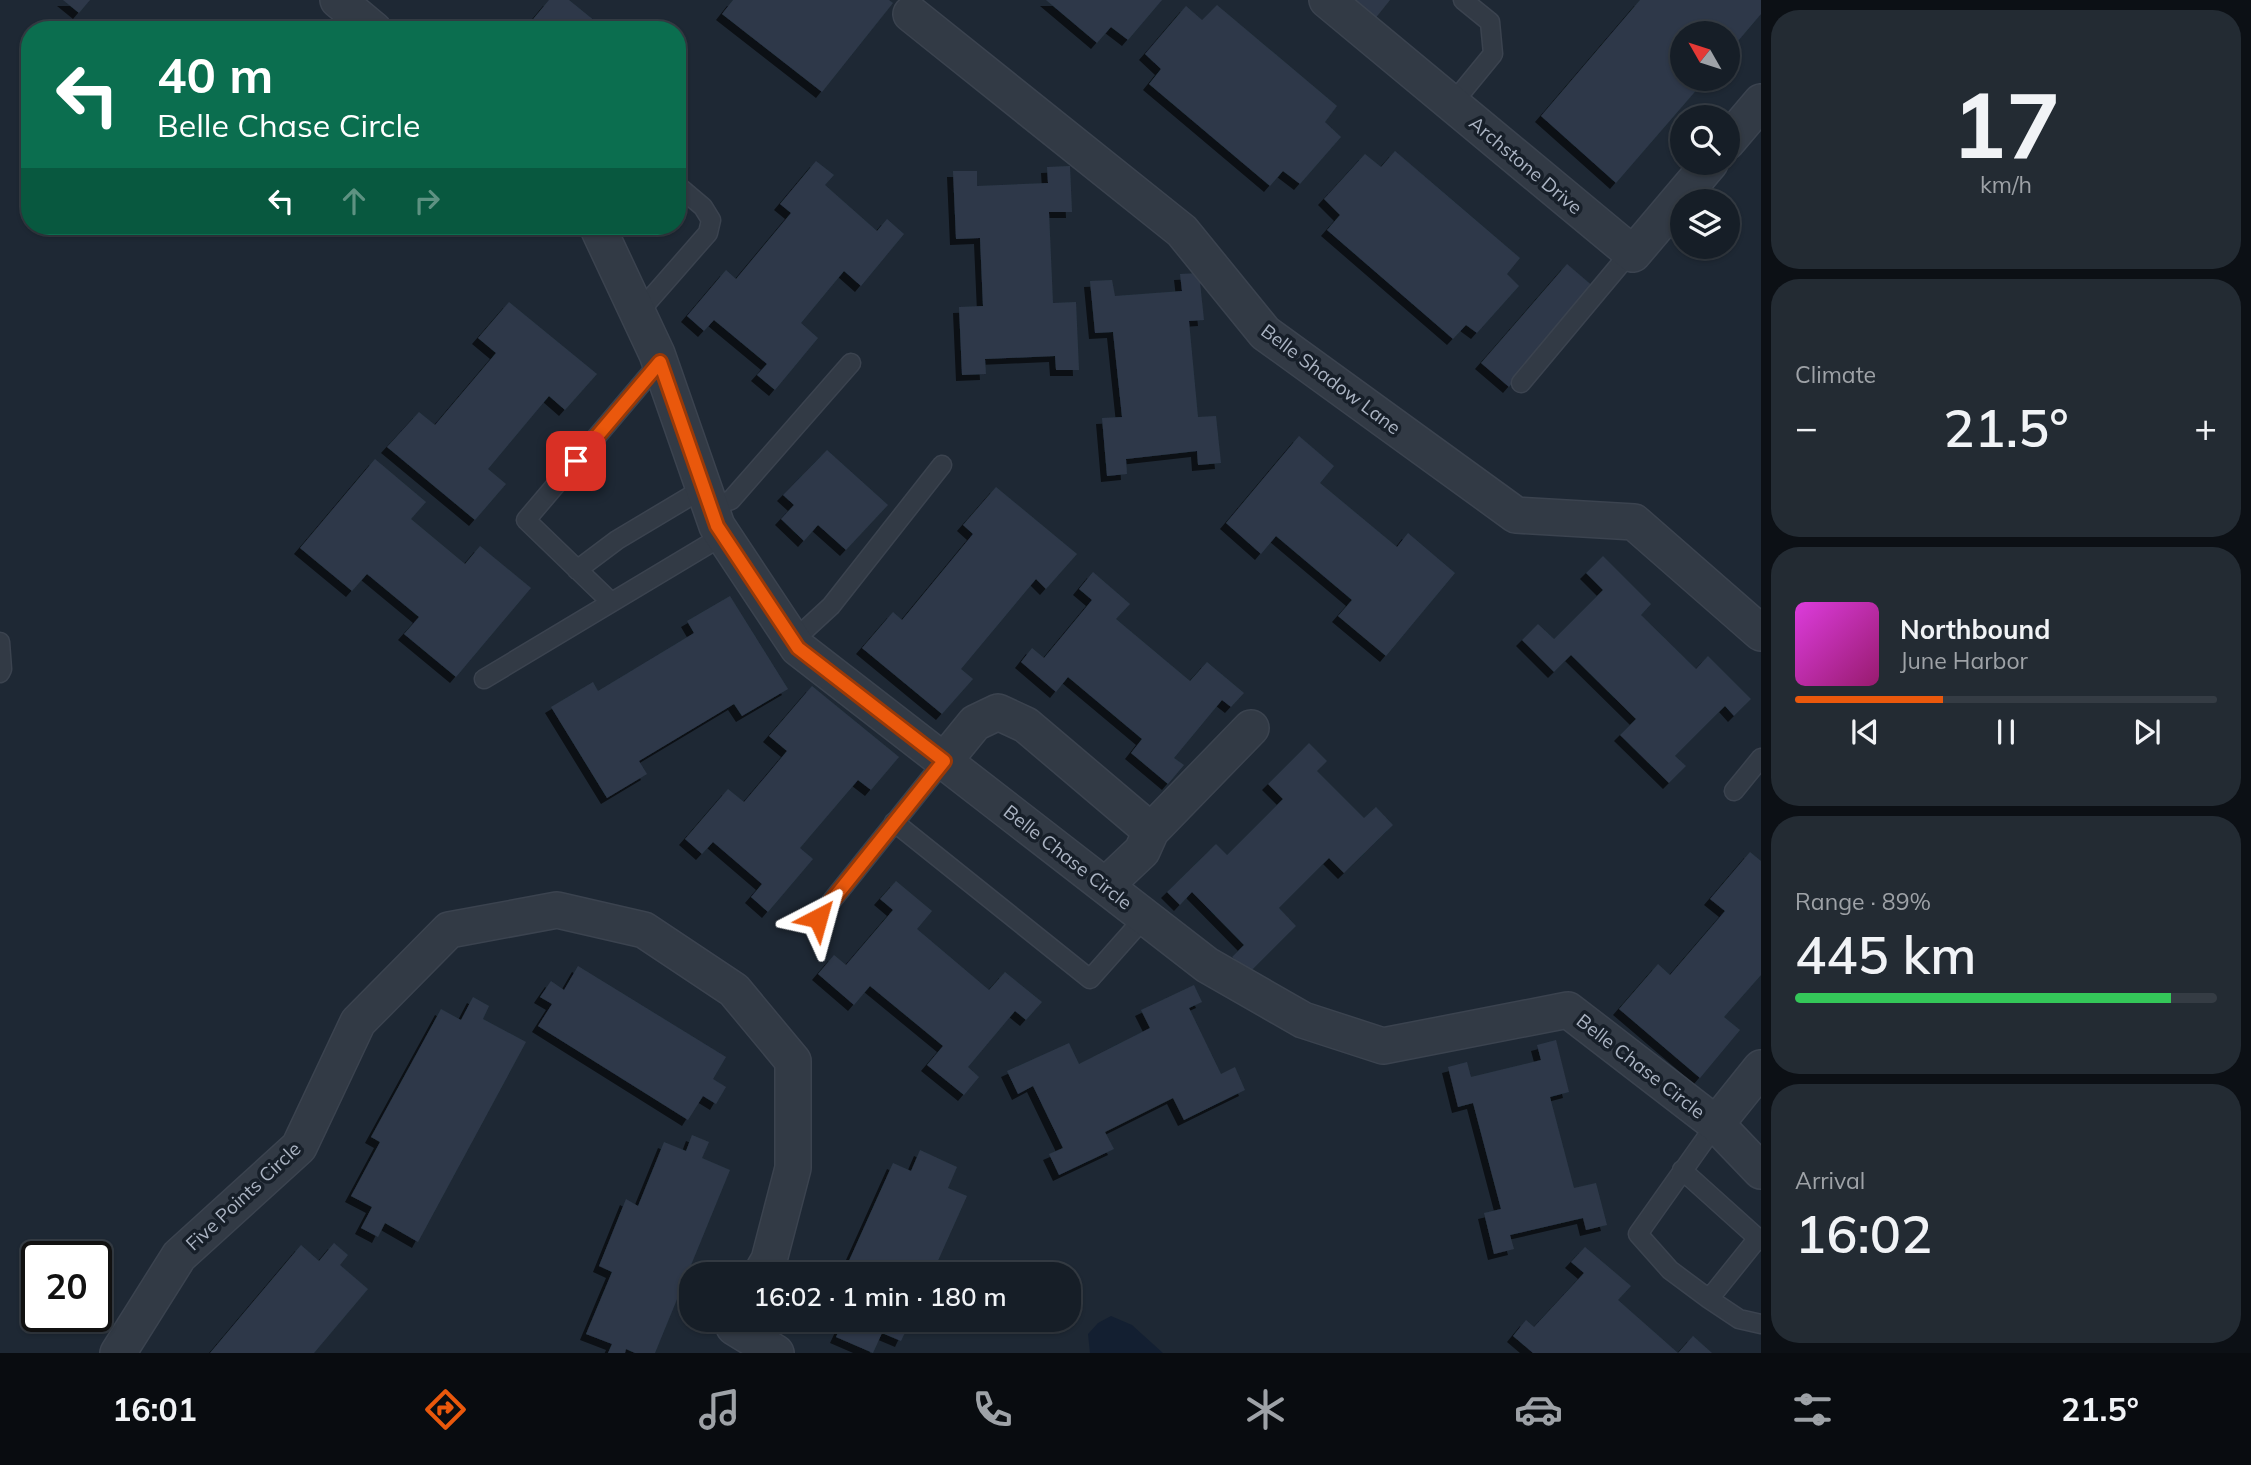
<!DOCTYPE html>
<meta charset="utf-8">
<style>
:root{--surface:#161e27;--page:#232b33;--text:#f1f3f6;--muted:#9ea2a7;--line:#353c44;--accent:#ea580c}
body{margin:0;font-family:Mulish,sans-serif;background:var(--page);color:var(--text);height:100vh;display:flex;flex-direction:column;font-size:26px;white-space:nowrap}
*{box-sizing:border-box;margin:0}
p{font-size:23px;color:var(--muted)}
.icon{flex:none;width:38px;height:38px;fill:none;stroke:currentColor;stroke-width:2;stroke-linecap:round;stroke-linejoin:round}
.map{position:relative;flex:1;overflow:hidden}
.side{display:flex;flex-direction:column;gap:10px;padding:10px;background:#0c1015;width:490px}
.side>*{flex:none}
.banner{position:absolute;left:21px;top:21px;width:665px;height:214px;border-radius:28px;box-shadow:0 2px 5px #0004,0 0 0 2px var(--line);background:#0b6e4f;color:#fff;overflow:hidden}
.needle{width:46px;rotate:309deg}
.buttons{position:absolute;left:1670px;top:21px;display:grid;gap:14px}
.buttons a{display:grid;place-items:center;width:70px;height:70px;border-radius:50%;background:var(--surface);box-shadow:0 2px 5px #0004,0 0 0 2px var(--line);font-size:35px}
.speed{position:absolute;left:21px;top:1241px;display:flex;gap:14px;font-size:35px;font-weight:700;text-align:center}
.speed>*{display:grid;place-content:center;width:91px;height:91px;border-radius:50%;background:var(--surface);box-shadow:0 2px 5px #0004,0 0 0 2px var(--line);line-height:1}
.speed .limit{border:4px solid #111;border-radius:10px;background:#fff;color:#111}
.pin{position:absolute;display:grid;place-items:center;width:60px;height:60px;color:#fff;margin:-30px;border-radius:14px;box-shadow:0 4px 10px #0006}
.me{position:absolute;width:77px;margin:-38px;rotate:39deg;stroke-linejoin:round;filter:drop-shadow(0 0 5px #0008)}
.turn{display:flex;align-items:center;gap:24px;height:147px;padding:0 21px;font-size:32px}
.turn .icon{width:91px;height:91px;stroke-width:2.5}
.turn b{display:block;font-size:49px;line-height:60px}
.lanes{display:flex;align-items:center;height:66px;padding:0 21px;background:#0003;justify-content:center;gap:35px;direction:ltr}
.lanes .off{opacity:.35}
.big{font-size:52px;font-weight:600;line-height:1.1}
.side .tile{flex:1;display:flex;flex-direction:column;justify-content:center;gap:10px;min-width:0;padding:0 24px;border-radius:28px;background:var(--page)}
.side .dial{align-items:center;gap:0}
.dial b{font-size:91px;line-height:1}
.song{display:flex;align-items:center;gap:21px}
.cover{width:84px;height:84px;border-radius:10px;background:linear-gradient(135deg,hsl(300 70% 55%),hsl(320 70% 35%))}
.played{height:7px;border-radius:4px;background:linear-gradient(90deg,var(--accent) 35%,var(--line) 35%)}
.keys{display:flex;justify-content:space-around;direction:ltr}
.heat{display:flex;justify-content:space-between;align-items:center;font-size:38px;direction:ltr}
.charge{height:10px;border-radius:5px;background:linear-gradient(90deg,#34c759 89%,var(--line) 0)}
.trip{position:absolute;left:679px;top:1262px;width:402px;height:70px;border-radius:28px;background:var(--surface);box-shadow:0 2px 5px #0004,0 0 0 2px var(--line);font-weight:600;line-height:70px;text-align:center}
.dock{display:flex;height:112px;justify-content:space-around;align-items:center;background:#090c10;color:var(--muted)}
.dock .icon{width:49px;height:49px}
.dock .active{color:var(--accent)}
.dock b{font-size:32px;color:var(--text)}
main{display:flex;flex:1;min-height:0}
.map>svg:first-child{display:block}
.water{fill:#131f31}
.building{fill:#2d3949;filter:url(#shadow)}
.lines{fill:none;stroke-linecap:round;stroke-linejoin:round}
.service-casing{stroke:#3b434f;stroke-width:21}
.minor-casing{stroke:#3b434f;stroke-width:38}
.service{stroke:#323a45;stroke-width:18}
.minor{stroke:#323a45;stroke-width:35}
.route-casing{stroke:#983908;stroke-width:18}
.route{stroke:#ea580c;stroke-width:12}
.labels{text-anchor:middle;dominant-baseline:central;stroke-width:7;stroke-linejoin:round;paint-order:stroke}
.street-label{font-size:19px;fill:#abb4c3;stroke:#171f29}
</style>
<main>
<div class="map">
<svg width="1761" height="1353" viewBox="0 0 1761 1353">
<defs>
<filter id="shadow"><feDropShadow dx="-6" dy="6" stdDeviation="0" flood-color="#0009"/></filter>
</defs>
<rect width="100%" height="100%" fill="#1e2834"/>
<path class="water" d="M1111,1316L1132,1325L1163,1353H1090L1088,1334L1098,1323Z"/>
<path class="building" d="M63,0H90L79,13Z
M549,0H569L606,30H524Z
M733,0H889L893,3L822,92L722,14Z
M1046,0H1162L1128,40L1111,27L1097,43Z
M1339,0H1390L1370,25Z
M1640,0H1761V14L1727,54V33H1682V79H1706L1616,183L1541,116Z
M1217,5L1337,106L1325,122L1341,137L1300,184L1283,171L1270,186L1149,84L1161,69L1145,54L1186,6L1202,20Z
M1395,151L1520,258L1507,274L1519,286L1477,333L1466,325L1453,339L1327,230L1340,215L1324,199L1365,154L1381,167Z
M816,161L834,175L825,185L877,231L887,219L904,234L861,286L844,271L801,323L818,338L775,390L757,375L767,364L714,320L704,331L687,316L726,270L736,279L791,213L780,204Z
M1070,166L1072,212H1049L1053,303L1076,302L1079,370H1056L1055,356L985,359L986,374L962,375L959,307L983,306L980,238L956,239L953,171H977V186L1048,183L1047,167Z
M1567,264L1595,288L1509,387L1481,363Z
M1199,273L1204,320L1189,321L1198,417L1216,416L1221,463L1198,465L1197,451L1126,459L1127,474L1107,476L1102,418L1122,417L1113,332L1095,333L1090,281L1112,280L1115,296L1182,291L1180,274Z
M509,302L597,374L565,410L549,396L488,469L506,484L475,520L387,447L419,412L435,425L496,353L478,338Z
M1299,436L1334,466L1320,483L1397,547L1408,533L1455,573L1386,656L1338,616L1352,600L1276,536L1261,554L1226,523Z
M827,450L888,505L846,550L818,525L804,541L781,519L794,505L783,495Z
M375,459L426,502L411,519L465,564L480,546L531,588L456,677L404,634L419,617L367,574L352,591L300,548Z
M996,487L1077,554L1046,589L1036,579L961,669L973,679L942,714L862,648L893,612L902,620L973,534L963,525Z
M1603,556L1651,604L1641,615L1696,669L1708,656L1751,699L1734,716L1725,706L1675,756L1686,766L1669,783L1620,735L1636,719L1571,655L1554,672L1522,640L1538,624L1554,639L1603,590L1586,573Z
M1093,572L1130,604L1116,619L1190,681L1207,662L1244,693L1231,707L1222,700L1174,758L1184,765L1168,784L1131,753L1142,739L1068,677L1056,692L1021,662L1032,648L1044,658L1092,600L1079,589Z
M730,596L788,689L742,716L734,704L639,761L647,774L607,798L551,707L593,682L598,691L694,633L687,621Z
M812,686L899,757L871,790L858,780L800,848L813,859L768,912L751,897L762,884L713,842L702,854L685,839L728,789L744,802L787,751L769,736Z
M1309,743L1327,761L1317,771L1364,818L1376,807L1393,825L1344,873L1329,858L1279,908L1296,926L1249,973L1232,957L1244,945L1192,892L1180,905L1167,892L1216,844L1227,855L1283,799L1268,784Z
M1750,852L1761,861V975L1724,1017L1740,1030L1700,1078L1619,1009L1658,964L1670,975L1725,911L1710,899Z
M896,881L932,911L917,929L989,990L1005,972L1042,1002L1026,1020L1015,1011L968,1067L979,1077L964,1095L927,1065L943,1046L870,986L854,1005L818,974L834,955L846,965L893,910L880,899Z
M578,966L726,1057L713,1079L726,1087L716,1104L703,1096L688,1120L538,1026L552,1004L540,997L551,981L564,990Z
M1194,985L1202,1002L1189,1008L1221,1074L1235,1067L1245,1090L1184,1120L1173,1098L1105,1132L1114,1149L1059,1175L1049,1154L1063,1148L1033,1086L1018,1094L1007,1071L1069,1043L1079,1064L1150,1028L1141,1010Z
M473,997L489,1006L483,1019L526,1042L418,1242L385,1223L378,1237L361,1228L372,1207L351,1196L380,1142L371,1137L441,1009L461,1020Z
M1556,1040L1569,1092L1550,1097L1574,1188L1596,1183L1607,1225L1586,1230L1583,1218L1510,1235L1514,1249L1494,1254L1484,1213L1501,1209L1473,1103L1458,1107L1448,1067L1467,1062L1471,1077L1541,1060L1537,1045Z
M692,1135L709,1142L702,1158L730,1170L655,1353H635L626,1349L625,1353H608L612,1344L586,1334L612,1272L599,1266L626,1199L638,1206L664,1142L686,1151Z
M920,1150L957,1167L948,1188L967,1196L932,1274H843L893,1163L911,1171Z
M334,1243L348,1255L340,1265L368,1289L314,1353H210L301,1245L319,1261Z
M1585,1247L1631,1286L1618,1300L1678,1353L1693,1336L1712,1353H1533L1513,1336L1526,1320L1534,1327L1584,1273L1571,1262Z
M844,1320H911L901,1341L882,1333L873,1353L836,1337Z"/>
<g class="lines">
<g class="service-casing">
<path id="service" d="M1452,104L1493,54L1490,22L1463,0
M638,313L708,233L711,220L703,207L677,185
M1521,383L1623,261L1633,254
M711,507L731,500L851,363
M577,570L617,540L704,488
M611,602L526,520L660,362
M793,641L831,606L942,465
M0,642L2,669L0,673
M484,679L724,535
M1734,791L1761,758
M894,822L1090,979L1145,917
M818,918L944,761
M1716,1124L1638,1234L1670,1270L1709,1299L1739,1319L1761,1324
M1682,1170L1761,1241
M1709,1299L1758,1238"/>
</g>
<g class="minor-casing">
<path id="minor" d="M338,0L374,30
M1327,0L1633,254L1710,163
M911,14L1182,231L1265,333L1516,515L1634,522L1761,633
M1727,142L1761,102
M597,226L657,354L717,526L798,648L1207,965L1303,1020L1383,1046L1568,1010L1716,1124L1761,1171
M944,761L975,723L998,712L1026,725L1151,831L1142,851L1105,886
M1151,831L1251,728
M1716,1124L1761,1068
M734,1327L776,1353
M118,1353L179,1256L299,1147L358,1022L449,930L557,910L644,930L734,990L793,1061V1168L769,1260L761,1274"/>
</g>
<use href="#service" class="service"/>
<use href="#minor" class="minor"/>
</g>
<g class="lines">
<g class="route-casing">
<path id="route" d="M576,461L660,362L717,526L798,648L944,761L818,918"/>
</g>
<use href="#route" class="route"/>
</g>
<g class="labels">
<g class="street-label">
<text transform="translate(1526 165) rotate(40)">Archstone Drive</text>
<text transform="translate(1331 379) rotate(37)">Belle Shadow Lane</text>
<text transform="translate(1068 857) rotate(38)">Belle Chase Circle</text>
<text transform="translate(1641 1066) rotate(38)">Belle Chase Circle</text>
<text transform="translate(243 1196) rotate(-43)">Five Points Circle</text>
</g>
</g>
</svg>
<div class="buttons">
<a><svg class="needle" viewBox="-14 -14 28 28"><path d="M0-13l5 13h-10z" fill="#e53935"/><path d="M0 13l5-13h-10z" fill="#9ea2a7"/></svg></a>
<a><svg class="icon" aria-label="search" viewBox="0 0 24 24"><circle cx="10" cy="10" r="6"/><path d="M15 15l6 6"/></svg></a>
<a><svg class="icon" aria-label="layers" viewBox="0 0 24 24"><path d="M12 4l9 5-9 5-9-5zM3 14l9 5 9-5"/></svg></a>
</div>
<div class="speed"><div class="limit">20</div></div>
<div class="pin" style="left:576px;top:461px;background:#d93025"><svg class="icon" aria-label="arrive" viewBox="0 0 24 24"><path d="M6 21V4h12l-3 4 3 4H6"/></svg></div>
<svg class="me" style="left:818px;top:918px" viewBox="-20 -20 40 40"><path d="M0-17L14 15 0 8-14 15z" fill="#ea580c" stroke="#fff" stroke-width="4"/></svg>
<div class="trip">16:02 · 1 min · 180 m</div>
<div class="banner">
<div class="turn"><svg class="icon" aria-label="left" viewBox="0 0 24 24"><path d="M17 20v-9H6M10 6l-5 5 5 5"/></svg><div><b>40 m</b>Belle Chase Circle</div></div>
<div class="lanes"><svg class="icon" aria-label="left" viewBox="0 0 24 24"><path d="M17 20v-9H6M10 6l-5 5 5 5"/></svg><svg class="icon off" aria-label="ahead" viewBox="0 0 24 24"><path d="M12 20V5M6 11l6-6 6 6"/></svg><svg class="icon off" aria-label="right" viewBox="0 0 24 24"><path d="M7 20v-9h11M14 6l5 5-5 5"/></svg></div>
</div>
</div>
<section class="side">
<div class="tile dial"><b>17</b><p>km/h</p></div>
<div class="tile"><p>Climate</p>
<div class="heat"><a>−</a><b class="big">21.5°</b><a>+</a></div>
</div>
<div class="tile">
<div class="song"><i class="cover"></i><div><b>Northbound</b><p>June Harbor</p></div></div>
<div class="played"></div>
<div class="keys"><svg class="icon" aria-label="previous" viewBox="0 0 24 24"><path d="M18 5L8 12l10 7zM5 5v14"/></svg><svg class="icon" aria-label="pause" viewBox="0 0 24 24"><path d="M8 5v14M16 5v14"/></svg><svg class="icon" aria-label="next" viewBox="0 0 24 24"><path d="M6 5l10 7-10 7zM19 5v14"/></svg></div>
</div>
<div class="tile"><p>Range · 89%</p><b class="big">445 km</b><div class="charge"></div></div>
<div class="tile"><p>Arrival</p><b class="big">16:02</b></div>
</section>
</main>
<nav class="dock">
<b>16:01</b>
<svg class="icon active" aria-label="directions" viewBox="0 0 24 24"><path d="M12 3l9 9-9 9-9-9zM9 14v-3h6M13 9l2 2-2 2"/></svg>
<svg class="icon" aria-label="music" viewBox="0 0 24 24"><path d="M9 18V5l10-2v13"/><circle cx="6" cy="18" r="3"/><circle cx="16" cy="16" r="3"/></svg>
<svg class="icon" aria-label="phone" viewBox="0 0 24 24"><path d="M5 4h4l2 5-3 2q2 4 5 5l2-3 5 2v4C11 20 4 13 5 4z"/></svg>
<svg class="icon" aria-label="climate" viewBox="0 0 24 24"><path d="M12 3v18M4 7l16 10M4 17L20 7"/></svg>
<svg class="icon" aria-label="car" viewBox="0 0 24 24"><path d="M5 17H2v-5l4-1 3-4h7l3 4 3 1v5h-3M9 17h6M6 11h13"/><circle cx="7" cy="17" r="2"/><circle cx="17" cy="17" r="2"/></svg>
<svg class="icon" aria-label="filters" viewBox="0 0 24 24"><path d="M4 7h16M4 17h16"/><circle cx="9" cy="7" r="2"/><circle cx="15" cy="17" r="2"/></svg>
<b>21.5°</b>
</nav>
